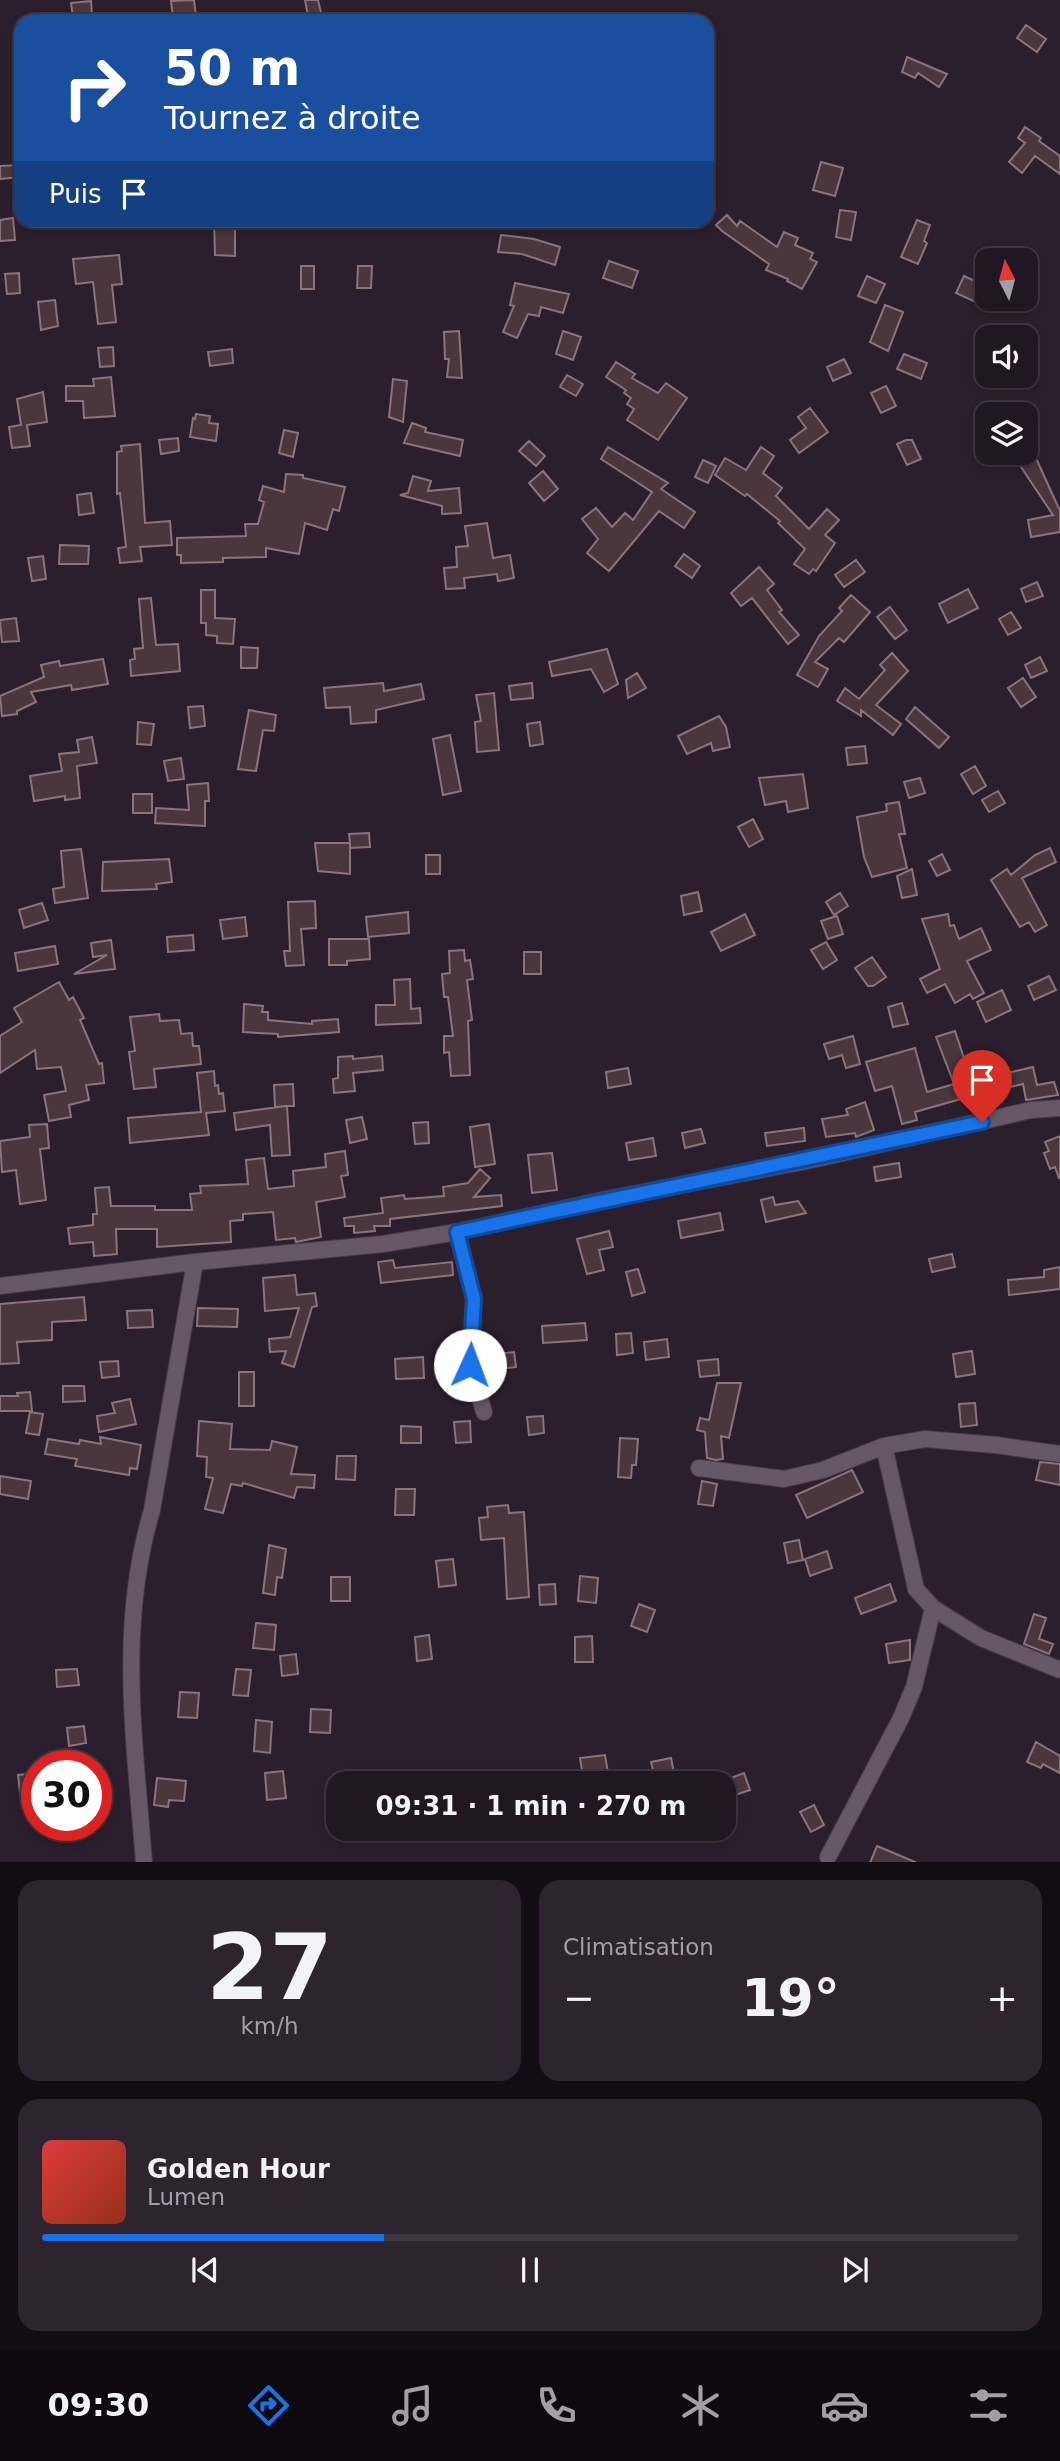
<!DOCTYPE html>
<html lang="fr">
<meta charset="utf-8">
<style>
:root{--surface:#211722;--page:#2d242f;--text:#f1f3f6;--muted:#a29fa5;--line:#3e3640;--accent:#1a73e8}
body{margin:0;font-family:"DejaVu Sans",sans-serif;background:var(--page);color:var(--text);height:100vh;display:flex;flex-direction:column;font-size:26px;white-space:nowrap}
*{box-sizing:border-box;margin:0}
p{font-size:23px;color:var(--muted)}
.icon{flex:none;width:38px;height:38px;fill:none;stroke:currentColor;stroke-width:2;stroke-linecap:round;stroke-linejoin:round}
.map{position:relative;height:1862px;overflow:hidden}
.drawer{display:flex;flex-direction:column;gap:18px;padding:18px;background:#120d13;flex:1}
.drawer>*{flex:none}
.guide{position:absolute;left:14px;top:14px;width:700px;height:214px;border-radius:21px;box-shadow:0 4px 10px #0003,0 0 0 2px var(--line);background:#1a4fa0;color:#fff;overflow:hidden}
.needle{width:46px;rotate:354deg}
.tools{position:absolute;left:975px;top:248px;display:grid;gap:14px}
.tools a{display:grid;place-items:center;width:63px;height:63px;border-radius:14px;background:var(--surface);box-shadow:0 4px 10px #0003,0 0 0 2px var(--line);font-size:35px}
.speed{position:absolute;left:21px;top:1750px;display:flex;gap:14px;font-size:35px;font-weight:700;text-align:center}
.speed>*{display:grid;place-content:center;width:91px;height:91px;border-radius:50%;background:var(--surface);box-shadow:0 4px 10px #0003,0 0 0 2px var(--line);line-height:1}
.speed .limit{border:10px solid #d22;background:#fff;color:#111}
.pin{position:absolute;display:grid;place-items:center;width:60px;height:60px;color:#fff;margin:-72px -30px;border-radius:50% 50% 50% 0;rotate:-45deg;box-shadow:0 0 7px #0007}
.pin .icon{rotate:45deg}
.me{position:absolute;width:77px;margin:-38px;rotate:2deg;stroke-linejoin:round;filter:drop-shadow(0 0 5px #0008)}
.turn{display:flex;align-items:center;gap:24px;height:147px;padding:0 35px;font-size:32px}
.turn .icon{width:91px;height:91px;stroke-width:2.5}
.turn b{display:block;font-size:49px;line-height:60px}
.then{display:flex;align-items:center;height:66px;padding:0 35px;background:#0003;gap:14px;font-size:26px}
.big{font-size:52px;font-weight:600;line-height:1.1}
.drawer .widget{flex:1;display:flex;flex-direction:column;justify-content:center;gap:10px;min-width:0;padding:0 24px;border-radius:21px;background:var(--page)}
.drawer .dial{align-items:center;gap:0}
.dial b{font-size:91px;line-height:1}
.song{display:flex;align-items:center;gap:21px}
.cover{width:84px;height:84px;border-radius:10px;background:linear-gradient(135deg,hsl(0 70% 55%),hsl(10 70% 35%))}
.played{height:7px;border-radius:4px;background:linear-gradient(90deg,var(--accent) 35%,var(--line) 35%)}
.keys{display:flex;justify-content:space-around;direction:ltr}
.heat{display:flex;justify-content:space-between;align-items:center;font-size:38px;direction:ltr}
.drawer .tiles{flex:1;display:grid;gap:18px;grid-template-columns:1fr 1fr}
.widget:last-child{grid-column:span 2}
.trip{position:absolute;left:326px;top:1771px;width:410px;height:70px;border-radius:21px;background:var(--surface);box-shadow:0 4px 10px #0003,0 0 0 2px var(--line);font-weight:600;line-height:70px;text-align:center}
.dock{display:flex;height:112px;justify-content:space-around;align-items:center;background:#0d090e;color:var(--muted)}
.dock .icon{width:49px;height:49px}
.dock .current{color:var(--accent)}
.dock b{font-size:32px;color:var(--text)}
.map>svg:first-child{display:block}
.building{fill:#4a363d;stroke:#8b747c;stroke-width:2}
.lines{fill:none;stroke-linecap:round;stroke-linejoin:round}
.minor-casing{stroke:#463c47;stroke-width:18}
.minor{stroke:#665867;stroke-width:16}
.route-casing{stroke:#114b97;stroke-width:18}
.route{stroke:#1a73e8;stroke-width:12}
</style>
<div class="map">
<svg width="1060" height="1863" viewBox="0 0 1060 1863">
<rect width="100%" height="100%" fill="#2c1f2d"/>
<path class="building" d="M194,0L196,17L173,18L171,1Z
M305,0H318L323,21H309Z
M91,1L92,15L73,17L71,3Z
M1026,25L1046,39L1037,52L1017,38Z
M907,57L947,74L939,87L918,73L915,78L902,72Z
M1025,127L1041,138L1039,141L1060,156V174L1035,156L1022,173L1009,162L1025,143L1018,138Z
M821,162L843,168L835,196L813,190Z
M19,165L20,177L0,179V166Z
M840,210L856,212L851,240L836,237Z
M727,215L737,226L740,221L777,247L784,232L798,238L795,245L813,253L810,259L817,262L802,289L787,281L788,279L766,270L769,264L722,231L716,225Z
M13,218L15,240L0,241V220Z
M214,220H235V256L215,255Z
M917,220L930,225L924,241L927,243L918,264L901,257Z
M501,235L534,239L560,247L555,265L522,254L498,252Z
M119,255L122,284L112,285L116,322L98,324L93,282L76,284L73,259Z
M609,261L638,271L632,288L603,278Z
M301,266H314V289H301Z
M358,266H372L371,288H357Z
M19,273L20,293L7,294L5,274Z
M867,276L885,284L876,303L858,296Z
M964,276L987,287L980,304L956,293Z
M515,283L569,294L563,313L541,307L539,316L528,314L517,338L503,332L514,306L510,305Z
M55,300L58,326L41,330L38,302Z
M885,305L903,312L888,351L870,342Z
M459,331L462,378L447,377L449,359H445L444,332Z
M563,331L581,337L573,360L556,354Z
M113,347L114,366L100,367L98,348Z
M232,349L233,363L210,366L208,352Z
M904,354L927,363L921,379L897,369Z
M844,359L851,373L833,381L827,367Z
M616,362L635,374L632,378L658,393L666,383L687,398L658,440L627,420L634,409L627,404L631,398L624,393L626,390L606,377Z
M567,375L583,384L576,396L560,387Z
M111,377L115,416L84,418L83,401H66V386H94L93,379Z
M393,379L407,381L403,422L389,417Z
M886,386L896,406L881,413L871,393Z
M43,392L47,422L27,425L30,446L12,448L9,427L21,425L17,399Z
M810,408L828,432L799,453L790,440L806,428L798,417Z
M196,414L210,416L209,423L218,424L216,441L190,437L193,418L195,419Z
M412,423L426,428L425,432L463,440L460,456L404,443Z
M284,430L298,433L293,457L279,453Z
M178,438L179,451L161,454L159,440Z
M906,440H912L921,459L907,465L897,444Z
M529,441L545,456L536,466L519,451Z
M140,444L145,523L170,521L172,545L140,547L142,561L120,563L118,548L126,547L120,493L117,494V452L122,451L121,446Z
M608,447L668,483L661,489L695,512L684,528L659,511L609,571L587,553L598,539L582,519L596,508L612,527L625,513L633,520L652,492L601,459Z
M761,447L774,456L763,473L782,488L776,496L809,529L827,509L839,520L825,535L835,543L816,571L813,569L809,574L794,564L805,549L778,523L780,521L747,494L745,496L715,475L725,458L746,470Z
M1035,456L1060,511V532L1031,537L1028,520L1053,515L1019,464Z
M703,460L716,466L708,483L695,477Z
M543,471L558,489L544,501L529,483Z
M286,474L303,475V478L345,487L339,511L333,509L327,530L305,523L299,554L266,548V557L223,558V562L181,563V555H177V538L246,536L245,524H258L264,502L259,500L263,486L284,492Z
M413,476L431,481L428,491L459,488L461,513L442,514V506L400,495L408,493Z
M91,493L94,513L79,515L77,495Z
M487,523L493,558L510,555L514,578L498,581L497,574L464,578L465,588L446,589L444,568L457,567L456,547L468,546L465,526Z
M60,545L89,546L88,564H59Z
M684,554L700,566L692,578L675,566Z
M43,556L46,579L32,581L28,558Z
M856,560L865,572L844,587L835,575Z
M759,567L774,584L767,590L782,610L779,612L799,635L788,644L752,598L741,606L731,593Z
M1037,582L1043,596L1026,602L1021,589Z
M968,589L978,608L948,623L939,604Z
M201,590H215V618L235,619L233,644L217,643V636L206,635V623H201Z
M851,595L870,612L844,642L839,638L815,662L828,669L818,687L797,675L819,636L842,611L839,608Z
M151,598L156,645L178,644L180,671L131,676L130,660L135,659L134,649L143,648L139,599Z
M890,607L907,630L895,639L877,617Z
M1011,612L1021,628L1008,635L999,619Z
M16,618L19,641L2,642L0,620Z
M241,647L258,648L257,668H241Z
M607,649L618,684L604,692L591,669L552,676L549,662Z
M892,653L908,671L876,705L901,724L893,735L861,710V716L837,701L845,688L859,699L885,670L880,665Z
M1040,657L1047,671L1031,678L1025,665Z
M103,659L108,684L72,690L71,685L31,692L36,702L17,711V714L2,716L0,696L44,677L41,665L59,661L60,666Z
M637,673L646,688L628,698L626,680Z
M1023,678L1036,697L1021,707L1008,688Z
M383,683L384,691L421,684L424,699L376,710V722L351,724L350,707L326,708L324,688Z
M532,683L533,698L511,700L509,686Z
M494,693L499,750L477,752L475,722L481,721L476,695Z
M203,706L205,726L190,728L188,707Z
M915,707L949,737L939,748L906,719Z
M249,710L276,715L274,731L263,730L256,771L238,769Z
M719,716L726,727L730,747L713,751L711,743L687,754L678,736Z
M138,722L154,724L151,745L137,744Z
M540,722L543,744L530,746L527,724Z
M450,735L461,791L443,795L433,739Z
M92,737L97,763L77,766L80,798L65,800V796L34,801L30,776L62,771L59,754L79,752L77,740Z
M865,746L867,763L848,765L846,748Z
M181,758L184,779L168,781L164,761Z
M975,766L986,786L973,794L961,774Z
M803,774L808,808L788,812L786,801L765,805L759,778Z
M920,778L925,793L909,798L904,782Z
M208,783L209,801H205V826L155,823L156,808L189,810L187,785Z
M998,791L1005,803L989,812L982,800Z
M133,794H152V813H133Z
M899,802L905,834H899L907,868L872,877L864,857L857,817L887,811L886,804Z
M753,819L763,839L749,847L738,827Z
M369,833L370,847L350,848V844V874L318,871L315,843H350L349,834Z
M1050,848L1056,862L1022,878L1047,925L1035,932L1029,922L1020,927L991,880L1007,869L1011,875L1035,855Z
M81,849L88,898L55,903L53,889L64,887L61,851Z
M942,854L950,870L937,876L929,861Z
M426,855H440V874H426Z
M169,859L172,882L156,884L157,889L102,891L103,862Z
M912,869L917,895L902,898L897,876Z
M698,892L702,911L684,915L681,896Z
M840,893L848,906L834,915L826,902Z
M315,901L316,928L301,929L304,965L286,966L284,951H290L288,902Z
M42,903L48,920L24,928L19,910Z
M408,912L409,933L368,937L366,917Z
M745,914L755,935L721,951L711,932Z
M948,914L950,926L954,925L959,939L981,928L991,950L967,961L984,993L973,999L970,994L955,1003L945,984L927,993L920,979L940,969L922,919Z
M837,916L843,934L828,939L821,921Z
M245,917L247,936L223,939L220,920Z
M193,935L194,950L168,952L167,937Z
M329,939H369L370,959L347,961V965H329Z
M111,940L115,969L74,974L107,955L93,957L91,943Z
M826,942L837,960L823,969L811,950Z
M55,946L58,964L18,971L15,953Z
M464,950L465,961L470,960L473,979L467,980L472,1020L468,1021L470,1075L451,1076L449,1052L444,1053V1036H453L448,997H444L442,974L450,973L449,951Z
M524,952H541V974H524Z
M872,957L886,977L873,986H868L855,968Z
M1049,976L1056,990L1034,1000L1028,986Z
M410,979L411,1009L420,1008L421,1023L376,1025V1005H395L394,980Z
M59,982L69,1000L73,997L84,1018L80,1020L99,1064L102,1063L104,1083L86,1085L89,1100L69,1105L71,1117L49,1121L44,1095L66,1091L61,1067L37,1069L35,1050L0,1073V1036L22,1022L14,1008Z
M1002,990L1011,1010L986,1022L977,1002Z
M902,1003L908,1024L893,1027L888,1007Z
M244,1004L263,1006L262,1012H268V1020L312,1024V1021L338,1019L339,1032L278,1037V1034L243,1032Z
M159,1014L160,1021L179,1020L181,1034L192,1033L193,1046H199L201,1064L154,1069L156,1087L134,1089L129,1052L135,1051L130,1017Z
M955,1031L969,1073L981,1068L989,1091L915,1112L917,1120L902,1124L892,1086L875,1091L866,1062L915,1048L927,1092L954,1084L936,1037Z
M853,1036L860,1064L846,1068L842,1055L829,1059L824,1044Z
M353,1056V1059L382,1056L383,1070L353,1073L355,1091L334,1093L333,1079L338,1078V1057Z
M1033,1067L1037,1085L1054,1082L1058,1095L1026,1100L1023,1084L1010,1087L1007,1073Z
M628,1068L631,1084L608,1088L606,1072Z
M214,1071L215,1086L218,1085L219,1094L223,1093L225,1111L206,1113L209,1135L130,1143L128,1118L201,1112L197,1073Z
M293,1084L294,1106H287L290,1155L272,1156L270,1125L236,1130L234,1113L286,1106L275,1107L274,1085Z
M865,1102L874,1130L856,1137L855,1133L826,1137L822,1119L848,1115L846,1109Z
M362,1117L367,1139L350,1143L346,1120Z
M428,1122L429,1143L415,1144L413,1123Z
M47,1124L49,1148L40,1149L46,1200L20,1204L16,1170L2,1172L0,1141L30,1137L29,1125Z
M489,1124L495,1164L475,1167L470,1127Z
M804,1128L805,1141L767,1146L765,1133Z
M701,1129L705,1143L685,1148L682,1133Z
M1060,1136V1178H1059L1055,1167L1050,1169L1044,1153L1049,1151L1045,1142Z
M653,1138L656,1156L629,1160L626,1143Z
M345,1151L348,1175L341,1176L345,1197L316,1202L321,1237L296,1242L295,1238L276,1240L273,1212L243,1214V1220L230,1221L231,1242L157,1247V1229H116L117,1254L94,1256L93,1242L70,1244L68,1228L93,1225V1214H97L95,1188L109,1187L111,1206H155V1210H192L190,1194L201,1193L200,1186L248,1184L246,1160L264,1158L268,1189L294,1186L293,1171L326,1167L325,1154Z
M552,1153L557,1190L532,1193L528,1155Z
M899,1163L901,1177L876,1181L874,1167Z
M480,1169L490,1178L474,1197L501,1195L502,1206L390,1219V1226H374L375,1231L354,1233V1226H345L344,1218L383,1213L381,1198L404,1195L405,1199L444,1196L443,1187L468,1183Z
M773,1197L775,1205L798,1201L806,1213L766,1222L761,1200Z
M720,1213L723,1230L681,1238L678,1221Z
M609,1231L613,1247L599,1250L604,1270L587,1274L577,1239Z
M952,1254L955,1267L932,1272L929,1259Z
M393,1260L395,1268L452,1262L453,1275L381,1283L378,1262Z
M1060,1267V1289L1009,1295L1008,1280L1044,1277V1270Z
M638,1269L645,1292L632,1296L626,1272Z
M295,1275L297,1295L315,1293L317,1306L312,1307L294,1367L282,1363L286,1351L270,1352L269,1339L290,1337L299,1308L265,1311L263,1278Z
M84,1297L86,1320L52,1322V1340L17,1342L19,1363L0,1364V1304Z
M198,1308L238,1309L237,1327L197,1326Z
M152,1310L153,1327L128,1328L127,1311Z
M585,1323L587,1340L543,1343L542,1326Z
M631,1333L633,1353L617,1355L616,1334Z
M667,1339L669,1357L646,1360L644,1342Z
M972,1351L975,1374L956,1377L953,1354Z
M514,1352L516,1367L491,1370L489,1355Z
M423,1357L424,1378L396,1379L395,1359Z
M718,1359L719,1375L700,1377L698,1361Z
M118,1361L119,1376L102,1378L100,1362Z
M239,1372H254V1406H239Z
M717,1383H741L729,1438L721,1436L723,1459L716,1460L707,1458L705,1432L697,1430L700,1418L709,1420Z
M63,1386H84L85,1401L63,1402Z
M30,1392L32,1411H0V1396H18L17,1393Z
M130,1399L136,1424L99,1432L97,1416L115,1413L112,1403Z
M975,1403L977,1425L961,1427L959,1404Z
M30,1412L43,1414L39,1435L26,1433Z
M543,1416L544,1433L529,1435L527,1417Z
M199,1421L232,1424L230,1449L270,1450L272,1441L297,1447L291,1474L315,1475L314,1488L297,1487L294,1498L243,1483L242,1486L231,1484L223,1513L205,1509L213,1478L206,1477L207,1457L197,1456Z
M470,1421L471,1442L456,1443L454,1422Z
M401,1426L421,1427V1443H401Z
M100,1437L141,1445L137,1469L130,1468L129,1475L75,1466L77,1459L45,1454L48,1439L79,1444L80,1440L101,1444Z
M620,1438L638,1439L636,1465H632L631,1478L618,1477Z
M337,1456H356L355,1480L336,1479Z
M1040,1462L1060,1464V1485L1036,1480Z
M852,1470L863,1492L807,1518L796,1495Z
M0,1476L31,1481L28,1499L0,1494Z
M702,1481L717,1484L713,1506L698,1504Z
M396,1489H415L414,1515H395Z
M508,1505L509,1513L524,1512L529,1597L507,1599L504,1538L481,1540L479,1518L488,1517L487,1507Z
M799,1540L803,1560L788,1563L784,1543Z
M269,1545L286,1549L282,1578L277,1577L275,1595L263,1593Z
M827,1551L832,1568L810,1576L805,1559Z
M453,1559L456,1585L439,1587L436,1561Z
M580,1576L598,1578L596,1603L578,1601Z
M331,1577H350V1601H331Z
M555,1584L556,1604L540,1605L539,1585Z
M890,1584L896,1601L861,1614L855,1598Z
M639,1604L655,1610L647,1632L631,1626Z
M1034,1614L1046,1618L1039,1639L1053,1644L1049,1654L1024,1644Z
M256,1623L276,1625L274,1650L253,1648Z
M429,1635L432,1659L417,1661L415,1637Z
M592,1636L593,1662H575V1637Z
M910,1640V1660L889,1663L886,1644Z
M296,1654L298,1674L282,1676L280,1656Z
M77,1669L79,1685L57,1687L56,1670Z
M236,1669L251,1670L248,1696L233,1695Z
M180,1692L199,1693L197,1718L178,1717Z
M311,1709L331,1710L330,1733L310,1732Z
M256,1720L272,1722L270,1753L254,1751Z
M84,1726L86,1743L69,1746L67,1728Z
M1036,1742L1060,1756V1773L1043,1764L1041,1768L1027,1762Z
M605,1755L608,1773L583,1777L580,1758Z
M671,1758L676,1783H656L651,1762Z
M283,1771L286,1798L267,1800L265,1773Z
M37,1773V1799L21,1801L18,1775Z
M744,1773L750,1790L729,1797L723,1781Z
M157,1778L186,1781L184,1801L169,1800L168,1807L154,1805Z
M814,1805L824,1825L811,1832L800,1812Z
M877,1846L915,1862V1863H870Z"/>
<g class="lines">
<g class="minor-casing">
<path id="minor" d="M457,1232L474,1299L470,1365L484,1412
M0,1286L195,1262L383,1244L457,1232L608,1199L811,1160L1031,1110L1060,1108
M884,1446L916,1589L933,1608L981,1638L1060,1670
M699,1468L784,1479L823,1470L884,1446L925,1439L996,1445L1060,1454
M828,1857L901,1718L914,1687L933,1608
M144,1863C135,1742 117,1628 152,1510L195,1262"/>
</g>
<use href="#minor" class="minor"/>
</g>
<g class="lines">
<g class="route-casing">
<path id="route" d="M470,1365L474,1299L457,1232C632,1194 808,1160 982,1122"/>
</g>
<use href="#route" class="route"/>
</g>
</svg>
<div class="tools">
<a><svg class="needle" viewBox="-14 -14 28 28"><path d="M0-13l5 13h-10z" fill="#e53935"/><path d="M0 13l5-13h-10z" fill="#a29fa5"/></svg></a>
<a><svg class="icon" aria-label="sound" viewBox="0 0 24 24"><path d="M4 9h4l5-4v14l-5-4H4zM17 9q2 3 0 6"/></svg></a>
<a><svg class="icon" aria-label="layers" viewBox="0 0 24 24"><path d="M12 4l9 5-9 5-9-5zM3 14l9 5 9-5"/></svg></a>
</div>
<div class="speed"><div class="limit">30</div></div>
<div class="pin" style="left:982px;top:1122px;background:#d93025"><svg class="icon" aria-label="arrive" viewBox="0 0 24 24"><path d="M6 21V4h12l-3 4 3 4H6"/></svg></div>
<svg class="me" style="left:470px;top:1365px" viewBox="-20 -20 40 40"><circle r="19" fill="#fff"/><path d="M0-13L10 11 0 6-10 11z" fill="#1a73e8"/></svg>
<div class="trip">09:31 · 1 min · 270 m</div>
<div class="guide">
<div class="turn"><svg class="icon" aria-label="right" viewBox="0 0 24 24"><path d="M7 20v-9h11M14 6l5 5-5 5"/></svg><div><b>50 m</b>Tournez à droite</div></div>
<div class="then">Puis<svg class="icon" aria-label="arrive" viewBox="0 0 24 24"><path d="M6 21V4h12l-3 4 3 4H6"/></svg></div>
</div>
</div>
<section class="drawer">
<div class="tiles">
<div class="widget dial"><b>27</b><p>km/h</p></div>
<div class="widget"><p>Climatisation</p>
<div class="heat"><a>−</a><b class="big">19°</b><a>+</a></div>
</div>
<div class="widget">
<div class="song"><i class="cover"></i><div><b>Golden Hour</b><p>Lumen</p></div></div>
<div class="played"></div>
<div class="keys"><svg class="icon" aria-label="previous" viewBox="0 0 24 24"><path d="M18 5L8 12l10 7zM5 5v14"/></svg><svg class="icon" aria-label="pause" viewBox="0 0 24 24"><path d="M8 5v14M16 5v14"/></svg><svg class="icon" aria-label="next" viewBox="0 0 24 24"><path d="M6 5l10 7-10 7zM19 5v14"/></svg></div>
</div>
</div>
</section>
<nav class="dock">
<b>09:30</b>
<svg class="icon current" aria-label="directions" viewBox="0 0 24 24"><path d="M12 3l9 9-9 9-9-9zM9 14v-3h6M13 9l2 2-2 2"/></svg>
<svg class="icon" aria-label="music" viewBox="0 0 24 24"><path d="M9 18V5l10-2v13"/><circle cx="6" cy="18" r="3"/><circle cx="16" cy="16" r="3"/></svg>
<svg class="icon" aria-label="phone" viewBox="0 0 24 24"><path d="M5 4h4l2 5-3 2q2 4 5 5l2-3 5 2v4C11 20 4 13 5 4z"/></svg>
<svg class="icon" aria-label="climate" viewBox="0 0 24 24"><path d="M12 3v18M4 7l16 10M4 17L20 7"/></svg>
<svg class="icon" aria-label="car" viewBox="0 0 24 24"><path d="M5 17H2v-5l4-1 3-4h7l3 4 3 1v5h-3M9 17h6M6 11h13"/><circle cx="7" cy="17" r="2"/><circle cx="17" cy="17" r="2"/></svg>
<svg class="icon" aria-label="filters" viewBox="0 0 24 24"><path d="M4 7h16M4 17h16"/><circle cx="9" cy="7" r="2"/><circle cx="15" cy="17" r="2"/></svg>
</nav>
